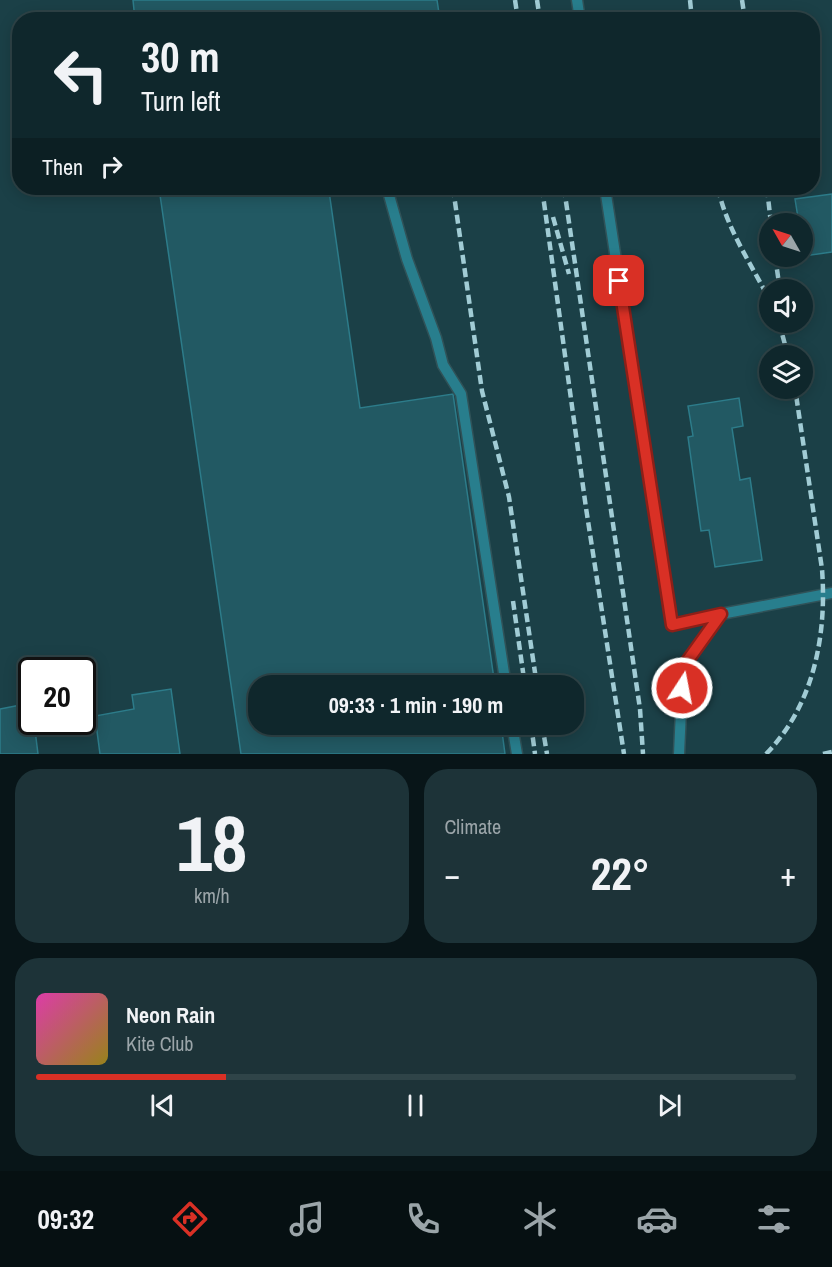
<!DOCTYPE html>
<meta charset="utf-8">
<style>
:root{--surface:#0f272c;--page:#1d3338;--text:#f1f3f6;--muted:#9ba5a9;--line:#2f4448;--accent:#d93025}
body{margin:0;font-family:"Archivo Narrow",sans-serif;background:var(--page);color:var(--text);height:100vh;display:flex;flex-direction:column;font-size:22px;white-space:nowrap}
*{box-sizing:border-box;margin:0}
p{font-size:20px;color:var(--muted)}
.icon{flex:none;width:33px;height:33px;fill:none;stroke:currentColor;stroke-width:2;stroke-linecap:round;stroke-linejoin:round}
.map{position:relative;height:754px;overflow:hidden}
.side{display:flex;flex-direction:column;gap:15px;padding:15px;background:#081518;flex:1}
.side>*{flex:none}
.hud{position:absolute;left:12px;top:12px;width:808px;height:183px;border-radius:24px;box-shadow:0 3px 15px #0003,0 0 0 2px var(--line);background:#0f272c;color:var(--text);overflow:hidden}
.needle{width:39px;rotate:309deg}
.fabs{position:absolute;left:759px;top:213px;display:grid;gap:12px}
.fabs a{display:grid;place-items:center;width:54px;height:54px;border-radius:50%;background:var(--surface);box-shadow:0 3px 15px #0003,0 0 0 2px var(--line);font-size:30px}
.speed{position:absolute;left:18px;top:657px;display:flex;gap:12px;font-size:30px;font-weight:700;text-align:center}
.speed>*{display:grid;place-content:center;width:78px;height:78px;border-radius:50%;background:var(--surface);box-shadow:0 3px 15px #0003,0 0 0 2px var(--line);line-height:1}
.speed .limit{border:3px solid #111;border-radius:9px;background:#fff;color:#111}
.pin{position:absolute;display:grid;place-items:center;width:51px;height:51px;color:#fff;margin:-26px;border-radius:12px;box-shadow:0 3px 9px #0006}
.me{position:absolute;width:66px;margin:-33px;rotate:11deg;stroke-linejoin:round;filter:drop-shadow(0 0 4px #0008)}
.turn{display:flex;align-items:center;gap:21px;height:126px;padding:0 30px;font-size:27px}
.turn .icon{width:78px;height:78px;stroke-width:2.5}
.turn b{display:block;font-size:42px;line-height:51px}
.then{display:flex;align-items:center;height:57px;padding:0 30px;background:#0003;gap:12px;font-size:22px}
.big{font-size:45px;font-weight:800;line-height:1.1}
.side .tile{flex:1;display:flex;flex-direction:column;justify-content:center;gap:9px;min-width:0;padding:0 21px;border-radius:24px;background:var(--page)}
.side .dial{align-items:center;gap:0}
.dial b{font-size:78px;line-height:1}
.song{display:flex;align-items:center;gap:18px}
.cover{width:72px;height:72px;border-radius:9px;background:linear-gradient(135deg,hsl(320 70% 55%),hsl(50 70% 35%))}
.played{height:6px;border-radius:3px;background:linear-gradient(90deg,var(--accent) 25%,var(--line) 25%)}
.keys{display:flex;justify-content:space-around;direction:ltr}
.heat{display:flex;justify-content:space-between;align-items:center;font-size:33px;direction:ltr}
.side .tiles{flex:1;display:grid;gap:15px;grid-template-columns:1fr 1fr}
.tile:last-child{grid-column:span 2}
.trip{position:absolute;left:248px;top:675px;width:336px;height:60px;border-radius:24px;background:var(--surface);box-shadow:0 3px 15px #0003,0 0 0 2px var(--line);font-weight:800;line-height:60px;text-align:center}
.tabs{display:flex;height:96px;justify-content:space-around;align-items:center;background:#061012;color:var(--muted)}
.tabs .icon{width:42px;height:42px}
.tabs .selected{color:var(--accent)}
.tabs b{font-size:27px;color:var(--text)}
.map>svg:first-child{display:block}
.built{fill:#1b4047;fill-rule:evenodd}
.building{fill:#225963;stroke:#2d7c8a;stroke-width:1.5}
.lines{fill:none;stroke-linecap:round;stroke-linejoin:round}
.lane-casing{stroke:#305258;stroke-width:13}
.lane{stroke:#287e8d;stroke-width:10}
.rail{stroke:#a1ccd5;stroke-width:4.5;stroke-dasharray:9 4.5;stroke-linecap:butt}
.route-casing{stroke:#8d1f18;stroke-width:15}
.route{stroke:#d93025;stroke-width:10}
</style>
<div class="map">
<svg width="832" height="754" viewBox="0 0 832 754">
<rect width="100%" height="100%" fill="#14343a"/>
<path class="built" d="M0,0H832V754H0ZM20,20H813V188H20ZM770,224H802V256H770ZM770,290H802V322H770ZM770,356H802V388H770ZM32,670H82V722H32ZM258,686H573V724H258Z"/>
<path class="building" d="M133,0H437L440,20H135Z
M159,188H290L291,196L329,191L360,408L453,394L495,686H258V724H501L505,754H241Z
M832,194V252L804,256L802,224H799L795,199Z
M739,398L743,426L732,428L740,480L750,478L762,560L715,567L709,530L701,531L688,437L693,436L688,406Z
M171,689L180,754H100L95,716L134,709L132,695Z
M31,703L32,722H34L38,754H0V709Z"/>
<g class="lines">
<g class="lane-casing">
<path id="lane" d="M577,0L580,20
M387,188L407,259L436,338L443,365L461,394L506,686
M605,188L672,625L721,614
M512,724L517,754
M679,754L683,667L721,614L832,593"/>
</g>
<use href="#lane" class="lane"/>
<path class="rail" d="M515,0L518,20
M537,0L540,20
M690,0L692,20
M742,0L745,20
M453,188L482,391L509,497L537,686
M542,188L586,508L624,754
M564,188L640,709L643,754
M718,188C727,230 751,263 770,301
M767,188L771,224
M553,217L569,274
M775,256L780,290
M779,322L788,356
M513,601L525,686
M531,724L535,754
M542,724L547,754
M766,754C814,705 827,635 822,569L795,388
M823,754L832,752"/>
</g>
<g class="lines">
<g class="route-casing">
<path id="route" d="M619,281L672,625L721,614L683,667L682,688"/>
</g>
<use href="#route" class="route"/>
</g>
</svg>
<div class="fabs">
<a><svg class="needle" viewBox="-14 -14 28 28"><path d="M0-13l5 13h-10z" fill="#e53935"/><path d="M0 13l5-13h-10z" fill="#9ba5a9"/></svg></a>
<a><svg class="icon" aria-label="sound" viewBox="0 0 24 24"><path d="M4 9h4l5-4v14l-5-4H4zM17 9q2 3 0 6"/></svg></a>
<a><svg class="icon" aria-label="layers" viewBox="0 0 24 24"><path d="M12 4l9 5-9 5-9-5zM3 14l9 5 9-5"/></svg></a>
</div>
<div class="speed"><div class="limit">20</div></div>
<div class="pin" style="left:619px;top:281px;background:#d93025"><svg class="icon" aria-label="arrive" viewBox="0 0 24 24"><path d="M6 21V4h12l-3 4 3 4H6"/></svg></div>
<svg class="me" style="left:682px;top:688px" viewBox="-20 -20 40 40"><circle r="17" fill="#d93025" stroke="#fff" stroke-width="3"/><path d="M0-11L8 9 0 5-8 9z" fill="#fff"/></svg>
<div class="trip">09:33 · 1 min · 190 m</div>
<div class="hud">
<div class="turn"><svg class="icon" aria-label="left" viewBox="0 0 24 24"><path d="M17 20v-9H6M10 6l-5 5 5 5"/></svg><div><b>30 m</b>Turn left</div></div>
<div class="then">Then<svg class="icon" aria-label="right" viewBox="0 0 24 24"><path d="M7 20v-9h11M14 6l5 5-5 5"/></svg></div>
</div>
</div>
<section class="side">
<div class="tiles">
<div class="tile dial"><b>18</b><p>km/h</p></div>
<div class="tile"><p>Climate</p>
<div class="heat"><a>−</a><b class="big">22°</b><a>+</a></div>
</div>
<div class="tile">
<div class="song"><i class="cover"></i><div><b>Neon Rain</b><p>Kite Club</p></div></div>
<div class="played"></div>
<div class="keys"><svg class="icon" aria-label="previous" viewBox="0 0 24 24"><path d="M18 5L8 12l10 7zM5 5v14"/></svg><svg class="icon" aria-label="pause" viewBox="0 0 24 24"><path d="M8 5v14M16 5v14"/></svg><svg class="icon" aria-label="next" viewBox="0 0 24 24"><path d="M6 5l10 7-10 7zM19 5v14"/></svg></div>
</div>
</div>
</section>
<nav class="tabs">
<b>09:32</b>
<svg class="icon selected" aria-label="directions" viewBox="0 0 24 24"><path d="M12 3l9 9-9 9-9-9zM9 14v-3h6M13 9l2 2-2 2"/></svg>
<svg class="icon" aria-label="music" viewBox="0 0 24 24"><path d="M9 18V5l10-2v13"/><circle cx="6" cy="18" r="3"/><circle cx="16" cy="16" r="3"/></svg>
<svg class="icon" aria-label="phone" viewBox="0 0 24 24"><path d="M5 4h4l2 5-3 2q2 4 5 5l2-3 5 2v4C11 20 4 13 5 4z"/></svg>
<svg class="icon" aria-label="climate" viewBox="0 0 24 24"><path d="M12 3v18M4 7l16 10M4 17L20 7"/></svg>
<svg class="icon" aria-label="car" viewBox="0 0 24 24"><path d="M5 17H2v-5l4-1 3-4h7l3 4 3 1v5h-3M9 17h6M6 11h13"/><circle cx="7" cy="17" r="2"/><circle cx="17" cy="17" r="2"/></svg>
<svg class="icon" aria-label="filters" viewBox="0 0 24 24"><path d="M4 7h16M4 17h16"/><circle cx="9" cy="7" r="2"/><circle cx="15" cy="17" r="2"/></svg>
</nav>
